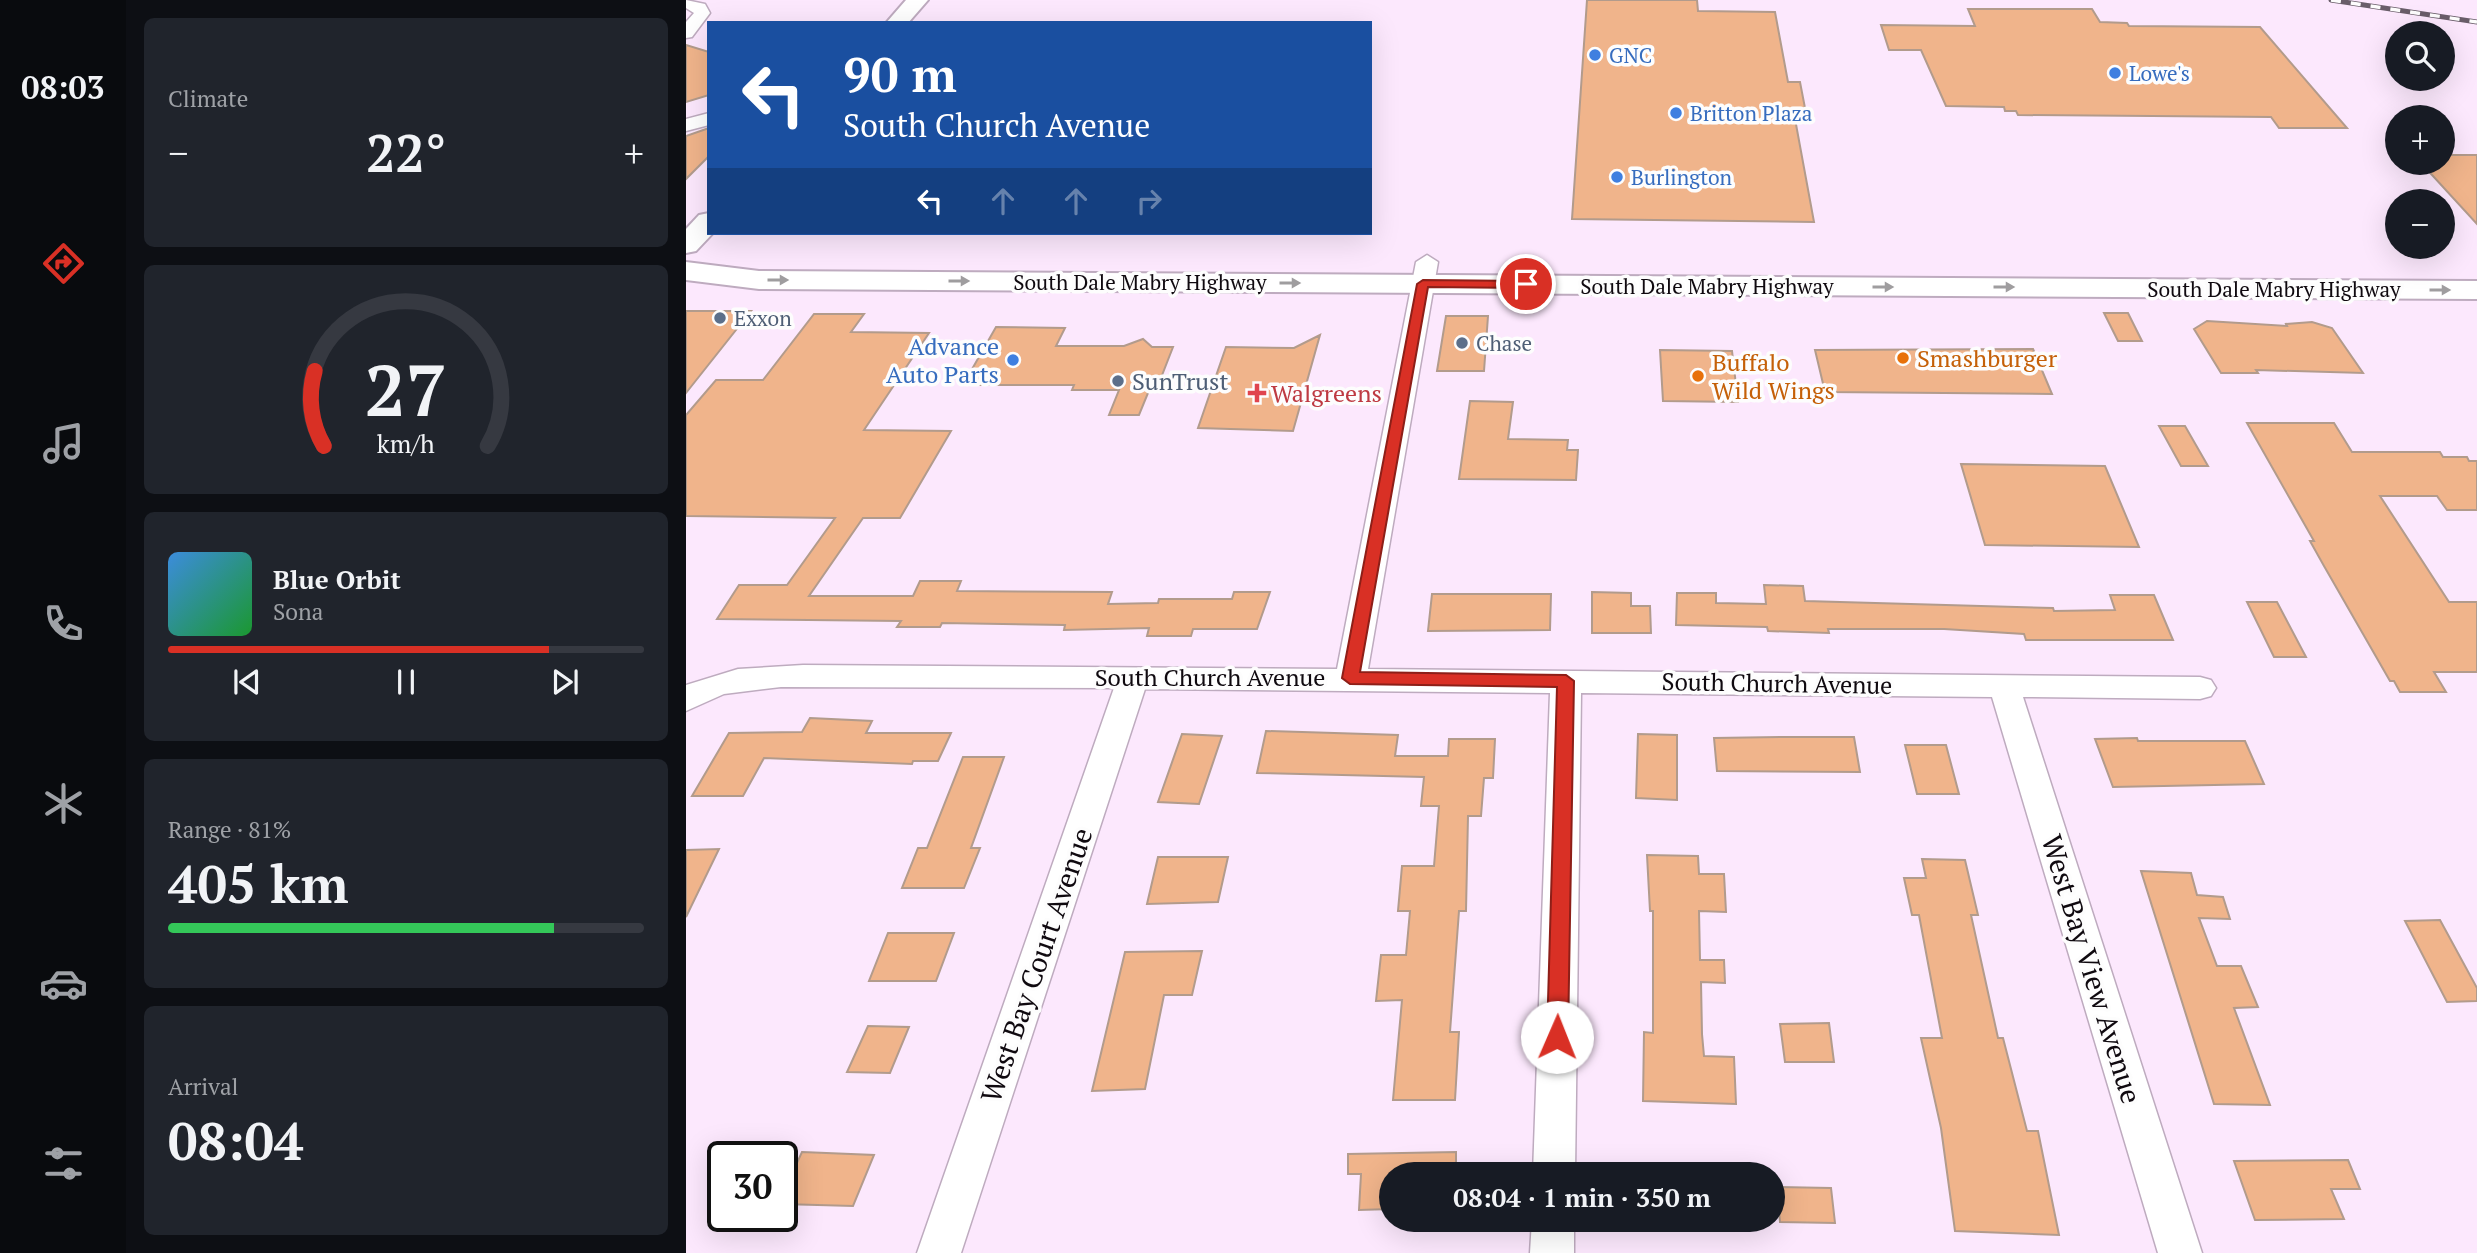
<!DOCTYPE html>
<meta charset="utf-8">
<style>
:root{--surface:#171b24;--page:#20242c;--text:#f1f3f6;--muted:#9ea1a6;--line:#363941;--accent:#d93025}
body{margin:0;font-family:"PT Serif",serif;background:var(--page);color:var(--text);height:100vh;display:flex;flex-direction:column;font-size:26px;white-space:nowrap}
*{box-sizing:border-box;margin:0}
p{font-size:23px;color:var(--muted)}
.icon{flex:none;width:38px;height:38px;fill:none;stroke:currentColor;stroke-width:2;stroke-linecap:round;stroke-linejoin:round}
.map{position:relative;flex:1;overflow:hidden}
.details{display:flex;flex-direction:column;gap:18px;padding:18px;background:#0d0f14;width:560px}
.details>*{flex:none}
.guide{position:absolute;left:21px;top:21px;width:665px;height:214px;border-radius:0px;box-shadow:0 7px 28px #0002;background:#1a4fa0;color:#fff;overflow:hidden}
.controls{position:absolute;left:1699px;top:21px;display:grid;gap:14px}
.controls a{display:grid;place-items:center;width:70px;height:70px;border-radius:50%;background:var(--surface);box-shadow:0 7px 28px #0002;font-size:35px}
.speed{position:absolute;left:21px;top:1141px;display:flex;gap:14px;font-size:35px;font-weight:700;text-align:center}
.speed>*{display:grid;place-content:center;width:91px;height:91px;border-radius:50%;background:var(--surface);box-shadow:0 7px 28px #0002;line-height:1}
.speed .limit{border:4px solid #111;border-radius:10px;background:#fff;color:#111}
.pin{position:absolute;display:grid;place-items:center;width:60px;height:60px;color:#fff;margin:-30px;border:4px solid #fff;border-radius:50%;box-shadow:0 2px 7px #0007}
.me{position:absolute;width:77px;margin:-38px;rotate:1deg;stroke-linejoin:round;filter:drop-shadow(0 0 5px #0008)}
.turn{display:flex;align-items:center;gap:24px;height:147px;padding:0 21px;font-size:32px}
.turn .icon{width:91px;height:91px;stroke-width:2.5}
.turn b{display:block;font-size:49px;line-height:60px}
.lanes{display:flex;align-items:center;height:66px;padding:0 21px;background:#0003;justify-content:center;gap:35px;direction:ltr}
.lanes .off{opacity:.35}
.big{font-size:52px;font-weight:600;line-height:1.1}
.details .tile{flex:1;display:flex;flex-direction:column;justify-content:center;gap:10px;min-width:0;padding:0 24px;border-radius:10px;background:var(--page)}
.details .dial{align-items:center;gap:0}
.dial svg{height:182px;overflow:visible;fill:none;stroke:var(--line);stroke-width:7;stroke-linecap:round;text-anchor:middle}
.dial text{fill:var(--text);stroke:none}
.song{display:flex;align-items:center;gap:21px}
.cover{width:84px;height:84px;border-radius:10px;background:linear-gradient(135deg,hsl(210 70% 55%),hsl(130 70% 35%))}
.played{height:7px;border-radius:4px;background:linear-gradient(90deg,var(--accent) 80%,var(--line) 80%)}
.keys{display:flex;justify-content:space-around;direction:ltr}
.heat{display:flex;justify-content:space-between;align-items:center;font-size:38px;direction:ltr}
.charge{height:10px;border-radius:5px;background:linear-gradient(90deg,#34c759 81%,var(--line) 0)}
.trip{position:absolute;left:693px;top:1162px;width:406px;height:70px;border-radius:35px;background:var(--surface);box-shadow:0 7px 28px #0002;font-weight:600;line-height:70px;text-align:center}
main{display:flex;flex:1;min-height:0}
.tabs{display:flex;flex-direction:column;width:126px;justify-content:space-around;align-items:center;background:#090b0e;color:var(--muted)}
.tabs .icon{width:49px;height:49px}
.tabs .selected{color:var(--accent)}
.tabs b{font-size:32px;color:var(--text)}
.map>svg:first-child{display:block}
.building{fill:#f0b48b;stroke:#b29b8c;stroke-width:2}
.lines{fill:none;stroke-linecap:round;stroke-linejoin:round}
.minor-casing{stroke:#beabbf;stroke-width:3}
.tertiary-casing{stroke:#beabbf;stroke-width:4}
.primary-casing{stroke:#beabbf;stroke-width:4}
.minor{fill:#fff;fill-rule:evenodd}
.tertiary{fill:#fff;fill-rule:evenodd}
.primary{fill:#fff;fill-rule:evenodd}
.rail-casing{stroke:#695d69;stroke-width:5}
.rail{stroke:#fdfdfd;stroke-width:3.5;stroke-dasharray:10;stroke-linecap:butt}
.oneway{fill:#9f9d9f}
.route{fill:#d93025;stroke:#8d1f18;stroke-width:2}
.shop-dot{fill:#3f7fe0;stroke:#fdfdfd;stroke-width:2.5}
.service-dot{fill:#5c6f8a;stroke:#fdfdfd;stroke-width:2.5}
.food-dot{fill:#e8710a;stroke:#fdfdfd;stroke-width:2.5}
.health-dot{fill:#e0444e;stroke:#fdfdfd;stroke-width:2.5}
.labels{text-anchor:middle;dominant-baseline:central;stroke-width:7;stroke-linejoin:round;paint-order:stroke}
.far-shop-label{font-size:21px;fill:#366cbe;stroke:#fdfdfd;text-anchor:start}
.far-street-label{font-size:21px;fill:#0f090f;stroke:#fdfdfd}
.far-service-label{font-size:21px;fill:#4e5e75;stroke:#fdfdfd;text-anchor:start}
.shop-label{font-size:24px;fill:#366cbe;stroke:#fdfdfd;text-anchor:end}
.food-label{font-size:24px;fill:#c56008;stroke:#fdfdfd;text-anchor:start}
.service-label{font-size:24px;fill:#4e5e75;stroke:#fdfdfd;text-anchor:start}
.health-label{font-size:24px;fill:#be3a42;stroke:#fdfdfd;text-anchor:start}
.street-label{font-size:24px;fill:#0f090f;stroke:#fdfdfd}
.near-street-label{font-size:28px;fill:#0f090f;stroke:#fdfdfd}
</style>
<main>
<nav class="tabs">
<b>08:03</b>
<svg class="icon selected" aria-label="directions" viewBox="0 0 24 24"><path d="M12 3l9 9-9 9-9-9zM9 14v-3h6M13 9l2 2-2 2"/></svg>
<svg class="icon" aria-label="music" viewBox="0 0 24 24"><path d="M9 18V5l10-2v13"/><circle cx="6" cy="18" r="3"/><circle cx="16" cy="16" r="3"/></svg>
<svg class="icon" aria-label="phone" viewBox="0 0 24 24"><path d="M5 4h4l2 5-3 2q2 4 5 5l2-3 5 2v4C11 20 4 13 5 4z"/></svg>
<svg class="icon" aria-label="climate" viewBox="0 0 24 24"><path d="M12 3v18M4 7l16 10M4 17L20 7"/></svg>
<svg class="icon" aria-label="car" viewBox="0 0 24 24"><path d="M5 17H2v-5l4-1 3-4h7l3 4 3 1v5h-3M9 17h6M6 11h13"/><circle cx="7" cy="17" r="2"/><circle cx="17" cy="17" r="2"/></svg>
<svg class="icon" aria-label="filters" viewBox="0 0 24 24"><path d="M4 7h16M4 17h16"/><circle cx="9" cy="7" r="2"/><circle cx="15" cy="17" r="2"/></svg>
</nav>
<section class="details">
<div class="tile"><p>Climate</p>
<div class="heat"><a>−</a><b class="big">22°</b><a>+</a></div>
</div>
<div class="tile dial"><svg viewBox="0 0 100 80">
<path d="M14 69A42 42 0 1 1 86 69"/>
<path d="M14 69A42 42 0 0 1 10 36" stroke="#d93025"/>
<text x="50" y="56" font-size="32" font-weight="700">27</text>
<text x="50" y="72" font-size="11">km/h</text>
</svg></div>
<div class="tile">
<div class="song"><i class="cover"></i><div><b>Blue Orbit</b><p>Sona</p></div></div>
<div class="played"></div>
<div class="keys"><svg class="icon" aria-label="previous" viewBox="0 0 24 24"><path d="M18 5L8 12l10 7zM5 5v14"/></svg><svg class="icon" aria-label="pause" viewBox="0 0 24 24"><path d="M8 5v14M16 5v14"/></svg><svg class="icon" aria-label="next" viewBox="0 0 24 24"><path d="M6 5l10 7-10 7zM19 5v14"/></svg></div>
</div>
<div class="tile"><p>Range · 81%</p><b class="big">405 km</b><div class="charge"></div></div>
<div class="tile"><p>Arrival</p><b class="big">08:04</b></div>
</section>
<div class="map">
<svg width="1791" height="1253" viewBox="0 0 1791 1253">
<rect width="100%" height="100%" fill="#fce8fd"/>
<path class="building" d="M901,0H1011L1012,11L1089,12L1102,82H1114L1119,108H1107L1128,222L886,219Z
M1282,9H1406L1414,22L1441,23L1443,26L1574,27L1661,128H1593L1585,117L1332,115L1330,111H1319L1318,107L1260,106L1235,50H1203L1195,25L1289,26Z
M0,45L23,52V95L0,102Z
M23,128V156L0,179V136Z
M1757,155H1791V224L1735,163H1757Z
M0,311H65L0,393Z
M1418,313H1442L1456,341H1432Z
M128,314H178L165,332L243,333L178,430L265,431L214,518H177L123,596H227L234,581H275L271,591L426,592L422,604L472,603L473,599H546L548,592H584L571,629H507L505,636H461L463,628L378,630L379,625L256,623L254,627H211L215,621L31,619L53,585H101L149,518L0,516V415L30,380H77Z
M760,316H802L798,371H751Z
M1521,321L1601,326L1600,324L1626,322L1646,328L1677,373L1570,370L1572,373H1535L1508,329Z
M310,327L379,328L370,346H438L457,339L466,347H487L471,388H464L453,415H423L433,390H386L388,385H277Z
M634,335L607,431L512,428L540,347L608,348Z
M1347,349L1366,394L1139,392L1129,350Z
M974,350L1046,351L1052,402L977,401Z
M784,401L827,402L822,439L882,440L881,450H892L890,480L773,479Z
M1561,423H1648L1666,452H1754L1757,457H1781L1783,461H1791V510H1761L1751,496H1694L1763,602H1791V672H1748L1760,692H1714L1708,681H1704L1638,566L1624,541H1628Z
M1473,426H1499L1522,466H1495Z
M1275,464L1419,466L1453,547L1299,545Z
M1078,585L1117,586L1119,601L1367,608L1368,611L1429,610L1424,595H1468L1487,640H1340L1338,634L1258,629H1142L1143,633L1082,631L1081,627L990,625L991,593H1030V603L1080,604Z
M906,592L945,593V606H964L965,633H906Z
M746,594H865L864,630L742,631Z
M1561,602H1591L1620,657H1588Z
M124,718L186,721L180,733H265L252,761H227L226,764L78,758L57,796H6L43,733L116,732Z
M580,731L712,735L709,756H762L763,739H809L807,778H798L795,816H782L780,911H773L764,1032H773L769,1100H707L716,1000L690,1001L695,955H720L724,911H712L716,866H748L753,806H735L738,777L571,773Z
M496,734L536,736L513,804L472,802Z
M952,734L991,735V800L950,798Z
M1094,737H1168L1174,772L1031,771L1028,738Z
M1451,738L1452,741H1559L1578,784L1427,787L1409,739Z
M1219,745H1260L1273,794H1231Z
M277,757H318L285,848H294L278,888H216L232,848H241Z
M33,849L0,917V850Z
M961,855L1012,856L1013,874H1038L1040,912L1013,911L1014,960H1038L1039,983L1015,982L1016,1034L1018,1056L1048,1057L1050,1104L957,1101L958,1032L967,1033V911H964Z
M472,857H542L532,902L461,904Z
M1236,859L1279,860L1292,915H1285L1312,1038H1317L1341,1131H1352L1373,1235L1269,1231L1255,1128L1235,1038H1256L1233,915H1226L1218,878H1240Z
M1455,871L1505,873L1511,895L1537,897L1544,919L1513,918L1531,966H1555L1572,1007L1548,1008L1584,1105L1528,1104Z
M1754,920L1791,988V1001L1761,1002L1719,921Z
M202,933H268L250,981H183Z
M516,951L506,995H478L459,1089L406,1091L439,952Z
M1143,1023L1148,1062H1099L1094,1024Z
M182,1026L223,1027L204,1073L161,1072Z
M116,1152L188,1155L167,1206L96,1204V1195Z
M770,1152V1174H705V1209L673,1210L675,1174H662V1154Z
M1662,1160L1674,1189H1645L1658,1219L1569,1220L1548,1161Z
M1091,1187L1145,1188L1149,1223L1094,1222Z"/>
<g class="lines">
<g class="minor-casing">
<path id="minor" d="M0,0L19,4L24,13L6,37L0,38V22L8,13L0,8Z
M23,113V125L0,131V119Z
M741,255L752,262L682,669L1514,677L1525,680L1530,688L1525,696L1514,699L1337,697L1516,1253H1472L1306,697L895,693L889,1174H847L864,693L459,689L275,1253H231L428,688L95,687L38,694L0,711V685L52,669L117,665L651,669L730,262Z
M846,1220H888V1253H844Z"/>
</g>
<g class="tertiary-casing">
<path id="tertiary" d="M220,0H242L222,23H200Z
M23,213V233H27L10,251L0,253V229L13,215Z"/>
</g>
<g class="primary-casing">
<path id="primary" d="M0,262L73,271L1791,281V299L73,289L0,280Z"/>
</g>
<use href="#minor" class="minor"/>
<use href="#tertiary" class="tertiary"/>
<use href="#primary" class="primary"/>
<g class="rail-casing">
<path id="rail" d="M1645,0L1791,22"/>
</g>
<use href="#rail" class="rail"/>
</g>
<defs><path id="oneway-solid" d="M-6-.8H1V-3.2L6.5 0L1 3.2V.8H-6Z" transform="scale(1.75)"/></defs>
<g class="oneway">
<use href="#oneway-solid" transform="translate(92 280)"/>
<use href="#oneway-solid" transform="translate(273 281)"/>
<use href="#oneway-solid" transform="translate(604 283)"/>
<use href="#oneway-solid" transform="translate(1197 287)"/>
<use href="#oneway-solid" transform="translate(1318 287)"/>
<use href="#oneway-solid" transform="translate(1754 290)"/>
</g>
<path class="route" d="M737,280L840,281L846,284L840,288L742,287L674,672L880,675L888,681L882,1037L879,1044L871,1046L864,1044L861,1037L871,687L664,684L656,678L731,284Z"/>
<g class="shop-dot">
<circle cx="909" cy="55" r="7"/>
<circle cx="1429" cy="73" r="7"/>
<circle cx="990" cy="113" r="7"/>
<circle cx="931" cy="177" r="7"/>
<circle cx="327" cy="360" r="7"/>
</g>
<g class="service-dot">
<circle cx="34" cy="318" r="7"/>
<circle cx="776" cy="343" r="7"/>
<circle cx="432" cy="381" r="7"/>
</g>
<g class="food-dot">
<circle cx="1217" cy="358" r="7"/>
<circle cx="1012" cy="376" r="7"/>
</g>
<path class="health-dot" d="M567.5 382.5h7v7h7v7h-7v7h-7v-7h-7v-7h7z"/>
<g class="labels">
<g class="far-shop-label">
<text x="923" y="55">GNC</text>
<text x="1443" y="73">Lowe's</text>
<text x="1004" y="113">Britton Plaza</text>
<text x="945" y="177">Burlington</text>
</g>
<g class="far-street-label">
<text x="454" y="282">South Dale Mabry Highway</text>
<text x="1021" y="286">South Dale Mabry Highway</text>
<text x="1588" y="289">South Dale Mabry Highway</text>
</g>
<g class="far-service-label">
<text x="48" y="318">Exxon</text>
<text x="790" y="343">Chase</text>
</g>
<g class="shop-label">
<text x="313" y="346">Advance<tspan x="313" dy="28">Auto Parts</tspan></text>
</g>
<g class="food-label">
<text x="1231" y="358">Smashburger</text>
<text x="1026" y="362">Buffalo<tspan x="1026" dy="28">Wild Wings</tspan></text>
</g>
<g class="service-label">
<text x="446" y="381">SunTrust</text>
</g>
<g class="health-label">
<text x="585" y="393">Walgreens</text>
</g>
<g class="street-label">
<text x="524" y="677">South Church Avenue</text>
<text transform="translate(1091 683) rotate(1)">South Church Avenue</text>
</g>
<g class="near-street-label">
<text transform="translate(350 965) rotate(-71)">West Bay Court Avenue</text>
<text transform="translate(1406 969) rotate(73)">West Bay View Avenue</text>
</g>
</g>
</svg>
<div class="controls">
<a><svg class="icon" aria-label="search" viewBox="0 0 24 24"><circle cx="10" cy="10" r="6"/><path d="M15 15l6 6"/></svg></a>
<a>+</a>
<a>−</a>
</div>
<div class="speed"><div class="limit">30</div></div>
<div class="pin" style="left:840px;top:284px;background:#d93025"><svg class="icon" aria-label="arrive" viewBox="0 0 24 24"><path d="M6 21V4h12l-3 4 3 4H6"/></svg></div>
<svg class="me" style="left:871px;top:1037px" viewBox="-20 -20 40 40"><circle r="19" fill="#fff"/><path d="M0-13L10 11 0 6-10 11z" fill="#d93025"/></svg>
<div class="trip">08:04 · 1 min · 350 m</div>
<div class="guide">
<div class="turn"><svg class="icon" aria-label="left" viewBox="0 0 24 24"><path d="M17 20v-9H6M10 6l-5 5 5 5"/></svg><div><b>90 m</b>South Church Avenue</div></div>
<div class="lanes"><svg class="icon" aria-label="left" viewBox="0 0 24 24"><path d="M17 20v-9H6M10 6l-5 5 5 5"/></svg><svg class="icon off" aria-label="ahead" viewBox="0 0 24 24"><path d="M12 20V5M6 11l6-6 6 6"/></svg><svg class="icon off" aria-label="ahead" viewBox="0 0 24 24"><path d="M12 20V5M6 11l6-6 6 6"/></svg><svg class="icon off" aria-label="right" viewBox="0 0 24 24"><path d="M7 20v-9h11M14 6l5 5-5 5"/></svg></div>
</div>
</div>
</main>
